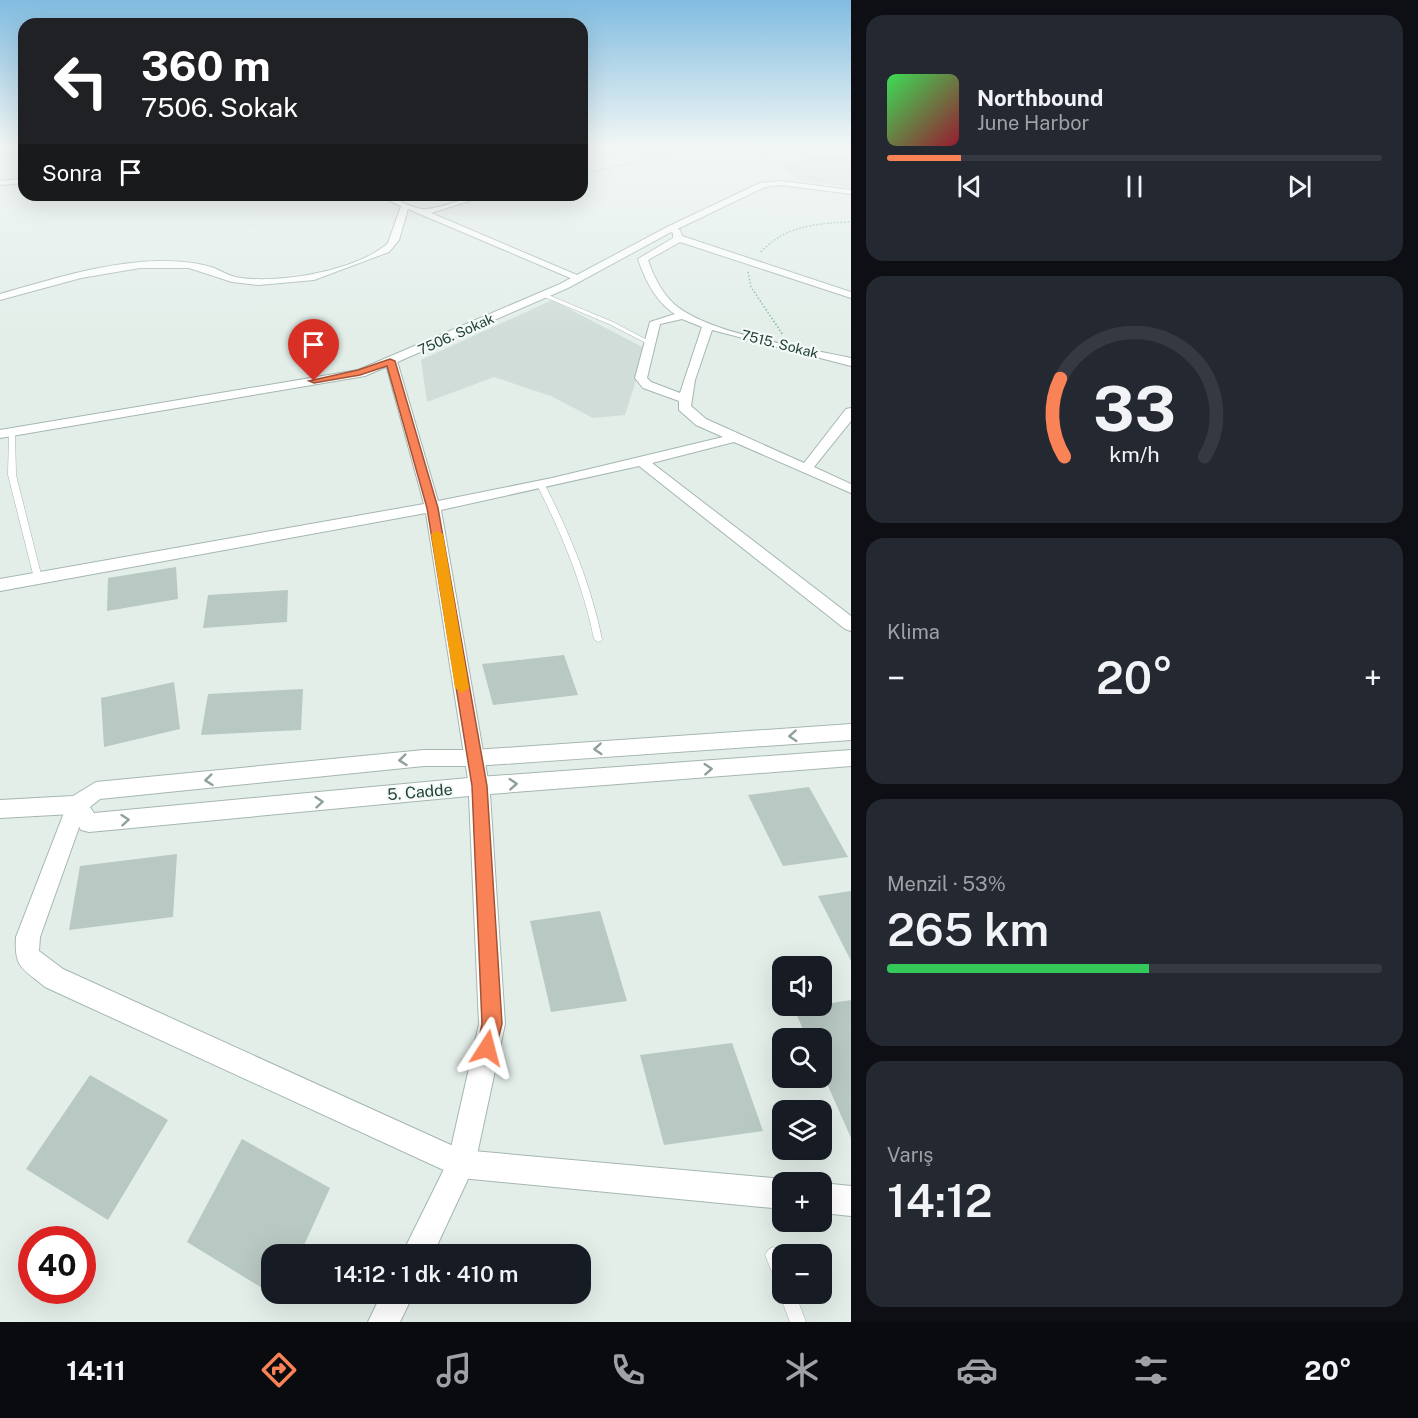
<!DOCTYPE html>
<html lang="tr">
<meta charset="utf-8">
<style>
:root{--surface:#171b24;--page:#242831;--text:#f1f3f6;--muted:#9ea1a6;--line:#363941;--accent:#f98256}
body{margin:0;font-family:"Public Sans",sans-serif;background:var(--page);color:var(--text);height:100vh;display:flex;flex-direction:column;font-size:22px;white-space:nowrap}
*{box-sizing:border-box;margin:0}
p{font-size:20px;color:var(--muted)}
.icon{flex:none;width:33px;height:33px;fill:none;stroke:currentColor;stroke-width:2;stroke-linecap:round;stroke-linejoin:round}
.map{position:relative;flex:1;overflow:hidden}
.drawer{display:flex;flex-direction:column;gap:15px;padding:15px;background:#0d0f14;width:567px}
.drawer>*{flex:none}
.hud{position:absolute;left:18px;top:18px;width:570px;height:183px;border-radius:18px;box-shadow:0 6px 24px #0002;background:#202124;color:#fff;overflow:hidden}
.tools{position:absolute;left:772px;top:956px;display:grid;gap:12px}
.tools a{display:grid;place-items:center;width:60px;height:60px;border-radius:12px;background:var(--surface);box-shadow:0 6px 24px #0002;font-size:30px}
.speed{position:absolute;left:18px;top:1226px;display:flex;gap:12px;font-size:30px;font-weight:700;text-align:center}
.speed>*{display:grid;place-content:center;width:78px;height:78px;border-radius:50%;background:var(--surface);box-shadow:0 6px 24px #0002;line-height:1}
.speed .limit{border:9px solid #d22;background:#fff;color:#111}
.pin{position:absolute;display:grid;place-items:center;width:51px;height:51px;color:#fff;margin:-62px -26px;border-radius:50% 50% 50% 0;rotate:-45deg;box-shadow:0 0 6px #0007}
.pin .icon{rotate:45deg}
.me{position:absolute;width:66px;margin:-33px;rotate:9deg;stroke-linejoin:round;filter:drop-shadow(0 0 4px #0008)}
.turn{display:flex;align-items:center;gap:21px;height:126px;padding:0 24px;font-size:27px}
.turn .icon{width:78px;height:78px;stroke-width:2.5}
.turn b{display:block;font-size:42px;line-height:51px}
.then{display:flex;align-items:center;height:57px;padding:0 24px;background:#0003;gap:12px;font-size:22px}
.big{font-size:45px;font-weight:600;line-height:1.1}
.drawer .card{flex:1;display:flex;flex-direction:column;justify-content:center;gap:9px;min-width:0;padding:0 21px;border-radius:18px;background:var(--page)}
.drawer .dial{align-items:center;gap:0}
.dial svg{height:156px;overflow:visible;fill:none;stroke:var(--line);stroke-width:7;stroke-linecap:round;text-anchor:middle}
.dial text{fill:var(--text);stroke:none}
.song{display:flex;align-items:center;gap:18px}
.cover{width:72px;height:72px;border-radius:9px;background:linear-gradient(135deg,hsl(130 70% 55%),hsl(350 70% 35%))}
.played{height:6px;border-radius:3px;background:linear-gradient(90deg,var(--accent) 15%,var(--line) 15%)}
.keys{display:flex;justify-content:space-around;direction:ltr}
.heat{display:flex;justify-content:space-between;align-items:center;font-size:33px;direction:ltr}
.charge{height:9px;border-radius:4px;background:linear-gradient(90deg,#34c759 53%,var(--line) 0)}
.trip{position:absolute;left:261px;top:1244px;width:330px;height:60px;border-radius:18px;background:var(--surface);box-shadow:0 6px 24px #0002;font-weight:600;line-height:60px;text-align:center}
.tabs{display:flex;height:96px;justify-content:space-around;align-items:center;background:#090b0e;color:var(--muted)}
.tabs .icon{width:42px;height:42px}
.tabs .active{color:var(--accent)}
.tabs b{font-size:27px;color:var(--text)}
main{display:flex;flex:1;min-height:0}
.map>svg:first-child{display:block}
.built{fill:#d1ddd8}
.building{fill:#b8c8c2}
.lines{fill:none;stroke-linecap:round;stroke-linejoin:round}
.service-casing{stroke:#a5b6b1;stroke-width:1}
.minor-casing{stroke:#a5b6b1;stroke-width:2}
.tertiary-casing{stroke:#a5b6b1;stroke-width:2}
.path{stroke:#82b3a5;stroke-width:1.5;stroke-dasharray:1.5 2;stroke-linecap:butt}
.service{fill:#fff;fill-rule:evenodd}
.minor{fill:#fff;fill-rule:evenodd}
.tertiary{fill:#fff;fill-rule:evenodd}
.oneway{stroke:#90a09c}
.route{fill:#f98256;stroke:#a25438;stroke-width:1.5}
.slow{fill:#f59e0b}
.labels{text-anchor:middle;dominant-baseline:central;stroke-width:4.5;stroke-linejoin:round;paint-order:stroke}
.far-street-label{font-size:14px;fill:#214039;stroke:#f4faf7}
.street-label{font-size:16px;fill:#214039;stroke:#f4faf7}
</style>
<main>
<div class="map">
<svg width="851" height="1322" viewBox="0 0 851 1322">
<rect width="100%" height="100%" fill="#e3eee9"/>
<path class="built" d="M826,154L851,158V187L800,180L780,164Z
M552,300L646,349L625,415L593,418L551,396L494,377L427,402L421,360Z"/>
<path class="building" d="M176,567L178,599L107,611L108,578Z
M288,590L287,622L203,628L208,595Z
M564,655L578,695L493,705L482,664Z
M174,682L180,729L104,747L101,698Z
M303,689L301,730L201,735L208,694Z
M809,787L848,857L783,866L748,795Z
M177,854L173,917L69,930L80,866Z
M851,891V961L818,896Z
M600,911L627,1001L551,1012L530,921Z
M851,1000V1138L822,1072V1038H807L794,1009Z
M732,1043L763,1131L664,1145L640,1055Z
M90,1075L168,1120L108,1220L26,1169Z
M242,1139L330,1188L300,1254H272V1294L187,1242Z"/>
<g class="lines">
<g class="service-casing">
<path id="service" d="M542,294H546L613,322L653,343L648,344L609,324L542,296Z
M12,430L15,432L16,475L42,578L38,581L34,578L8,475L9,432Z
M538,483H544L545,485C570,534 591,585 602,639L601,641L598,642L594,639C583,585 562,534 537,485Z
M773,1247L778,1250L783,1261V1293H795L806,1322H790L779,1293L781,1289L778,1287L765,1255L768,1250Z"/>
</g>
<g class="minor-casing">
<path id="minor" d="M24,179V183L0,185V181Z
M377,195C394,195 406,207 422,209C437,211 468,195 488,195L431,213L584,278L575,280L408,209L399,240L389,252L314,280L259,285L232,282L189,268H140L81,278L0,300V294C53,279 105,262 160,261C179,261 197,262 214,268C221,271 228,275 235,277C276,285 357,271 388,243L401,206Z
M670,226L680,230L682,236L851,292V298L680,242L648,260C653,275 662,293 674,304C710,335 803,347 851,358V366L712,330L695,380L691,406L706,419L804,463L846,409L851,408V421L814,467L851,484V493L734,442L652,463L851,616V631L845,629L639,466L441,510L489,786L486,792L479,795L472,792L469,786L426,513L0,591V579L424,504L385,361L391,357L397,361L438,501L552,478L723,437L696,425L679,410V401L643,388L635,378L650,322L675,314C656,302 645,280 638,259L673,238V233L665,229ZM682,319L702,327L680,393L651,382L647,378L660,324Z
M77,796L84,799L87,805L40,937L39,951L63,969L462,1150L783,1179L789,1182H783V1209L461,1178L45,987C23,968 14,969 16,937L67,805L70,799Z
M822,1183L851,1186V1216L822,1213Z"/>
</g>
<g class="tertiary-casing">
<path id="tertiary" d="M781,181L851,190V194L781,185L765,187L673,231L568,288L365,376L0,438V430L358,370L560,284L667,227L760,183Z
M851,724V740L474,766H424L100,799L90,807L94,813L479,777L851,750V766L490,794L505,1024L475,1164L433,1254H402L448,1161L479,1024L469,796L89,832L81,830L72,814L0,818V800L73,796L96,782L424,750H474Z
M382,1293H414L400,1322H368Z"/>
</g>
<path class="path" d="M582,174L642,161L687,147
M761,252C784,226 818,223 851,222
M748,272L751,287L783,335"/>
<use href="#service" class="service"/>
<use href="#minor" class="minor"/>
<use href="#tertiary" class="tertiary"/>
</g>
<defs><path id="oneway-chevron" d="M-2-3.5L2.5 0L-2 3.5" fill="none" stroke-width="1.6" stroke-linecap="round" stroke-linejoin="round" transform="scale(1.5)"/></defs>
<g class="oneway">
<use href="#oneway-chevron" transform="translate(793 736) rotate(176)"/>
<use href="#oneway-chevron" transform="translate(598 749) rotate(176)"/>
<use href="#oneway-chevron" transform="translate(403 760) rotate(174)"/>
<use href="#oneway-chevron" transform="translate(708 769) rotate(-4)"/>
<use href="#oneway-chevron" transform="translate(209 780) rotate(174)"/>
<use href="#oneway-chevron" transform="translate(513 784) rotate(-4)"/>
<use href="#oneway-chevron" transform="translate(319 802) rotate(-5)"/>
<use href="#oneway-chevron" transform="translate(125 820) rotate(-5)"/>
</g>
<linearGradient id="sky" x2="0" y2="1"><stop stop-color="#81bce0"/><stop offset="0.44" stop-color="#f2f7f5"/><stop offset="1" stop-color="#f2f7f5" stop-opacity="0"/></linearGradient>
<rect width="851" height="332" fill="url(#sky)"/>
<path class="route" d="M390,359L395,361L438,508L487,786L502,1024L494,1055L487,1057L480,1055L477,1048L482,1024L472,786L427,508L387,366L360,375L314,383L309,381L358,370Z"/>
<path class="slow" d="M437,531L443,534L469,688L462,693L455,688L431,534Z"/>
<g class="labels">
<g class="far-street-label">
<text transform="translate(456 334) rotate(-24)">7506. Sokak</text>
<text transform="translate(780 344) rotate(14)">7515. Sokak</text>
</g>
<g class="street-label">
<text transform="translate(420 792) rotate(-5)">5. Cadde</text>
</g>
</g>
</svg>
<div class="tools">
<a><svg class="icon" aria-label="sound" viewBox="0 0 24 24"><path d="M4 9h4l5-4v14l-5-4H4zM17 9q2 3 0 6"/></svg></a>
<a><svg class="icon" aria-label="search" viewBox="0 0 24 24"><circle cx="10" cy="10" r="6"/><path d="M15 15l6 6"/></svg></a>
<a><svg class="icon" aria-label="layers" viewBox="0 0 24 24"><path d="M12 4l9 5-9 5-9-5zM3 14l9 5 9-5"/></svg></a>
<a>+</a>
<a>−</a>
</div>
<div class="speed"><div class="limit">40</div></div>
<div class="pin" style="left:314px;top:381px;background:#d93025"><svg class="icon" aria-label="arrive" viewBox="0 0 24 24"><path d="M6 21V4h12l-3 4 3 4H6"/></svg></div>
<svg class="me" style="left:487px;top:1048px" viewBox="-20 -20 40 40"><path d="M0-17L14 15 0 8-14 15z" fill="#f98256" stroke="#fff" stroke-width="4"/></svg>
<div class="trip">14:12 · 1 dk · 410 m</div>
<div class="hud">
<div class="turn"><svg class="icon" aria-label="left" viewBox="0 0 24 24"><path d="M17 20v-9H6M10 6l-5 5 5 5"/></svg><div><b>360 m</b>7506. Sokak</div></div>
<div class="then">Sonra<svg class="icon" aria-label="arrive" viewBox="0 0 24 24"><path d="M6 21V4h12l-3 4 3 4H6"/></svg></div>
</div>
</div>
<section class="drawer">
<div class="card">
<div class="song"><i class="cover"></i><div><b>Northbound</b><p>June Harbor</p></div></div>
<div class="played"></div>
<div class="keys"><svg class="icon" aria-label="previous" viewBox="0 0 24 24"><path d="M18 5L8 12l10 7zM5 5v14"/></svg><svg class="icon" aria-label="pause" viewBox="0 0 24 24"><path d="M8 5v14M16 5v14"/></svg><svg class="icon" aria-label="next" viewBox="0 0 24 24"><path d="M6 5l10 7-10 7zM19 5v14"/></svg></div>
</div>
<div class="card dial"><svg viewBox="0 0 100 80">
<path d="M14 69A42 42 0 1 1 86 69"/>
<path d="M14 69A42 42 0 0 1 12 29" stroke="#f98256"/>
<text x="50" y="56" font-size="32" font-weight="700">33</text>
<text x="50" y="72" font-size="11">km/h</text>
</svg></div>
<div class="card"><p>Klima</p>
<div class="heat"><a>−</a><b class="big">20°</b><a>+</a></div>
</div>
<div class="card"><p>Menzil · 53%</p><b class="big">265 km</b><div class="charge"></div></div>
<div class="card"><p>Varış</p><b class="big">14:12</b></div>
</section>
</main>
<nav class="tabs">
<b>14:11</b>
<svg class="icon active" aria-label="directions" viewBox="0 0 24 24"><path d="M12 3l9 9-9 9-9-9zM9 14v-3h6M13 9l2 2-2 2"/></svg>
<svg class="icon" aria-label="music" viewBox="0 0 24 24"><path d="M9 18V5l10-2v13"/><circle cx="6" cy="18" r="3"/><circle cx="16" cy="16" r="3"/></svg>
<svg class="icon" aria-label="phone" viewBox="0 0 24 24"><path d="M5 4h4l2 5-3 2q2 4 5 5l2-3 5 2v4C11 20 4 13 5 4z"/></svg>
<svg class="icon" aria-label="climate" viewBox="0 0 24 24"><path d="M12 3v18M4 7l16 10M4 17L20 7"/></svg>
<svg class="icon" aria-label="car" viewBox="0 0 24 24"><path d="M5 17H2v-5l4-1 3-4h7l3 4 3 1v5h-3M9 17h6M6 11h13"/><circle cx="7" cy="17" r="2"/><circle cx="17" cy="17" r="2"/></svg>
<svg class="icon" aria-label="filters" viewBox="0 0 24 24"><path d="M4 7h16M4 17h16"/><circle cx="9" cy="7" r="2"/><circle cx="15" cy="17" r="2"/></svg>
<b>20°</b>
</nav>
